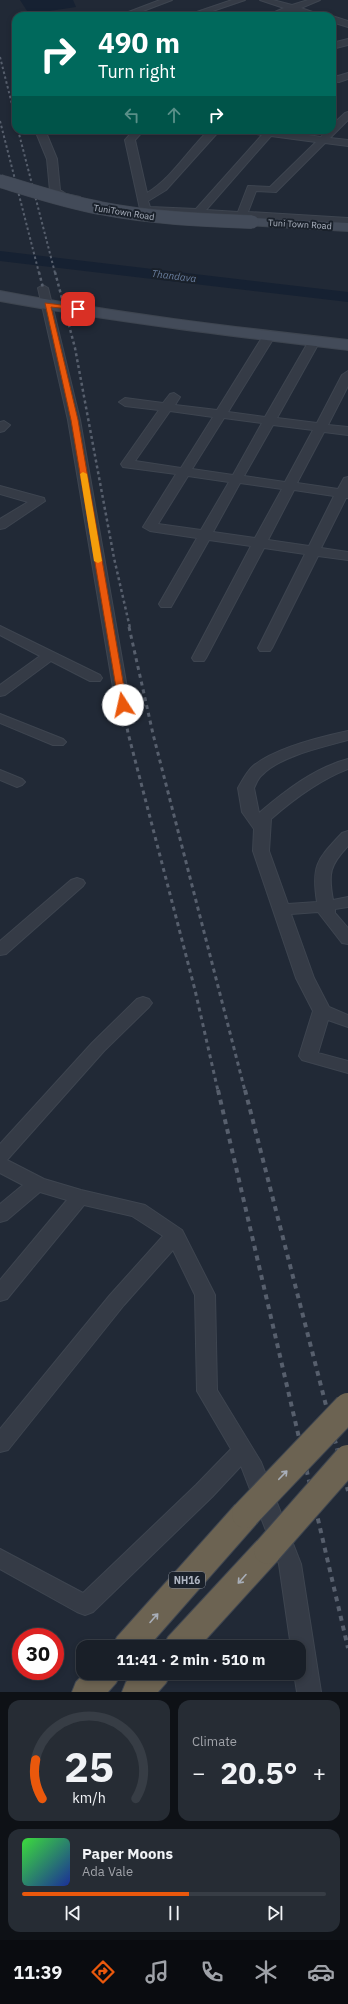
<!DOCTYPE html>
<meta charset="utf-8">
<style>
:root{--surface:#191f28;--page:#262c34;--text:#f1f3f6;--muted:#9fa2a8;--line:#373d45;--accent:#ea580c}
body{margin:0;font-family:"IBM Plex Sans",sans-serif;background:var(--page);color:var(--text);height:100vh;display:flex;flex-direction:column;font-size:15px;white-space:nowrap}
*{box-sizing:border-box;margin:0}
p{font-size:13px;color:var(--muted)}
.icon{flex:none;width:22px;height:22px;fill:none;stroke:currentColor;stroke-width:2;stroke-linecap:round;stroke-linejoin:round}
.map{position:relative;height:1692px;overflow:hidden}
.sheet{display:flex;flex-direction:column;gap:8px;padding:8px;background:#0e1116;flex:1}
.sheet>*{flex:none}
.banner{position:absolute;left:12px;top:12px;width:324px;height:122px;border-radius:12px;box-shadow:0 2px 6px #0003,0 0 0 1px var(--line);background:#00695c;color:#fff;overflow:hidden}
.speed{position:absolute;left:12px;top:1628px;display:flex;gap:8px;font-size:20px;font-weight:700;text-align:center}
.speed>*{display:grid;place-content:center;width:52px;height:52px;border-radius:50%;background:var(--surface);box-shadow:0 2px 6px #0003,0 0 0 1px var(--line);line-height:1}
.speed .limit{border:6px solid #d22;background:#fff;color:#111}
.pin{position:absolute;display:grid;place-items:center;width:34px;height:34px;color:#fff;margin:-17px;border-radius:8px;box-shadow:0 2px 6px #0006}
.me{position:absolute;width:44px;margin:-22px;rotate:350deg;stroke-linejoin:round;filter:drop-shadow(0 0 3px #0008)}
.turn{display:flex;align-items:center;gap:14px;height:84px;padding:0 20px;font-size:18px}
.turn .icon{width:52px;height:52px;stroke-width:2.5}
.turn b{display:block;font-size:28px;line-height:34px}
.lanes{display:flex;align-items:center;height:38px;padding:0 20px;background:#0003;justify-content:center;gap:20px;direction:ltr}
.lanes .off{opacity:.35}
.big{font-size:30px;font-weight:700;line-height:1.1}
.sheet .tile{flex:1;display:flex;flex-direction:column;justify-content:center;gap:6px;min-width:0;padding:0 14px;border-radius:12px;background:var(--page)}
.sheet .dial{align-items:center;gap:0}
.dial svg{height:104px;overflow:visible;fill:none;stroke:var(--line);stroke-width:7;stroke-linecap:round;text-anchor:middle}
.dial text{fill:var(--text);stroke:none}
.song{display:flex;align-items:center;gap:12px}
.cover{width:48px;height:48px;border-radius:6px;background:linear-gradient(135deg,hsl(120 70% 55%),hsl(230 70% 35%))}
.played{height:4px;border-radius:2px;background:linear-gradient(90deg,var(--accent) 55%,var(--line) 55%)}
.keys{display:flex;justify-content:space-around;direction:ltr}
.heat{display:flex;justify-content:space-between;align-items:center;font-size:22px;direction:ltr}
.sheet .tiles{flex:1;display:grid;gap:8px;grid-template-columns:1fr 1fr}
.tile:last-child{grid-column:span 2}
.trip{position:absolute;left:76px;top:1640px;width:230px;height:40px;border-radius:12px;background:var(--surface);box-shadow:0 2px 6px #0003,0 0 0 1px var(--line);font-weight:700;line-height:40px;text-align:center}
.menu{display:flex;height:64px;justify-content:space-around;align-items:center;background:#0a0c10;color:var(--muted)}
.menu .icon{width:28px;height:28px}
.menu .current{color:var(--accent)}
.menu b{font-size:18px;color:var(--text)}
.map>svg:first-child{display:block}
.water{fill:#162132}
.lines{fill:none;stroke-linecap:round;stroke-linejoin:round}
.river{fill:#162132;fill-rule:evenodd}
.street-casing{stroke:#3e4550;stroke-width:2}
.secondary-casing{stroke:#3e4550;stroke-width:2}
.highway-casing{stroke:#3f4651;stroke-width:2}
.street{fill:#353b46;fill-rule:evenodd}
.secondary{fill:#434b59;fill-rule:evenodd}
.highway{fill:#6c6352;fill-rule:evenodd}
.rail-far3{stroke:#575f6d;stroke-width:2;stroke-dasharray:2.5 2.5;stroke-linecap:butt}
.rail-far2{stroke:#575f6d;stroke-width:2.5;stroke-dasharray:3 3;stroke-linecap:butt}
.rail-far1{stroke:#575f6d;stroke-width:3;stroke-dasharray:4 4;stroke-linecap:butt}
.rail{stroke:#575f6d;stroke-width:4;stroke-dasharray:5 5;stroke-linecap:butt}
.secondary-bridge-casing{stroke:#3e4550;stroke-width:14;stroke-linecap:butt}
.highway-bridge-casing{stroke:#3f4651;stroke-width:30;stroke-linecap:butt}
.secondary-bridge{stroke:#434b59;stroke-width:13}
.highway-bridge{stroke:#6c6352;stroke-width:28}
.oneway{stroke:#a8aeb8}
.route{fill:#ea580c;stroke:#983908}
.slow{fill:#f59e0b}
.labels{text-anchor:middle;dominant-baseline:central;stroke-width:4;stroke-linejoin:round;paint-order:stroke}
.far-street-label{font-size:9px;fill:#afb6c3;stroke:#1a212b}
.far-water-label{font-size:10px;font-style:italic;fill:#6a7fa0;stroke:#1a212b}
.shield{fill:#1a212b;stroke:#828995;stroke-width:1}
.shield-label{font-size:10px;font-weight:bold;fill:#afb6c3}
</style>
<div class="map">
<svg width="348" height="1692" viewBox="0 0 348 1692">
<rect width="100%" height="100%" fill="#212936"/>
<path class="water" d="M20,0H73L76,7L29,14Z"/>
<g class="lines">
<path class="river" d="M0,251L348,292V302L0,261Z"/>
<g class="street-casing">
<path id="street" d="M160,0H172L130,16H118Z
M232,0H245L198,16H185Z
M260,0H273L292,5L308,0H320L301,8L324,16H311L293,11L278,16H266L284,8Z
M332,16L348,21V27L332,22Z
M348,39V45L332,49V43Z
M348,73V79L339,82L332,81V75L338,76Z
M348,112V120L330,138L348,140V146L325,143L276,192L256,191L248,212L348,218V224L150,213L141,211L140,209L125,140L134,130H144L135,140L147,193C172,178 188,150 209,130H220L166,190L148,201L150,207L196,209L262,135L245,132L243,130H276L321,137L327,130H332V125L345,113ZM271,136L316,142L270,187L248,186L238,212L206,210Z
M35,130H45L57,159L60,190L66,194L80,197L81,199L80,201L59,199L50,191L47,159Z
M43,285L48,288L80,420L130,705L128,708H118L116,705L68,420L38,288Z
M269,333L275,336L228,412L265,417L310,339H318L320,341L277,418L317,423L342,375L348,371V386L328,425L348,427V435L324,432L297,483L338,489L344,478L348,477V498H346L321,548L348,552V560L318,556L272,648L270,651H260L258,648L305,554L264,548L206,658L204,661H194L192,658L251,546L209,540L171,607H161L159,604L197,538L150,531L143,527L176,474L123,467L121,464L159,410L125,406L119,402L125,398L163,403L170,394L174,393L180,397L175,405L217,410L263,336ZM170,411L213,417L181,468L135,461ZM224,418L262,423L233,475L192,469ZM273,425L313,430L285,482L244,476ZM188,476L229,482L201,530L158,524ZM240,483L282,489L255,538L213,532ZM294,490L334,496L309,546L268,540Z
M4,421L10,425L4,431L0,432V422Z
M0,486L44,498L45,501L5,528L0,529V519L28,502L0,494Z
M0,626L100,675L102,678L100,681H90L51,661L5,695L0,696V685L40,656L0,635Z
M0,714L63,739L66,742L63,745H53L0,723Z
M348,731V740C323,747 280,756 262,775C258,778 256,784 254,788L259,813C285,791 314,768 348,759V769C319,780 294,799 271,819L269,851L288,904L317,902C311,864 318,859 342,833L348,831V846C330,865 328,873 333,900L348,897V907L335,909V913L348,928V944L342,943L318,912L291,914L314,978L329,1007L348,1015V1027L328,1020L318,1053L348,1061V1073L302,1060L299,1056L313,1011L296,978L273,910L253,851L254,829L242,812L238,788C242,781 246,773 252,767C274,748 320,737 348,731Z
M0,770L22,779L25,782L22,785L17,787L0,780Z
M77,878L83,880L85,883L83,886L6,954L0,955V941L71,880Z
M143,997L149,999L152,1003L149,1007L104,1051L7,1160L44,1179L81,1190L145,1205L182,1230L215,1295L217,1390L261,1462L301,1564L321,1692H297L294,1673H299V1647H291L279,1564L241,1466L212,1497L93,1612L85,1615L77,1612L0,1569V1549L83,1593L196,1485L231,1449L197,1391L195,1295L173,1250L124,1305L8,1450L0,1452V1429L110,1295L163,1236L132,1216L84,1205L7,1299L0,1301V1280L67,1200L40,1192L7,1220L0,1222V1204L23,1185L0,1173V1144L92,1043L137,999Z"/>
</g>
<g class="secondary-casing">
<path id="secondary" d="M252,218L348,223V231L247,225L245,222L247,219Z
M0,291C115,313 232,327 348,340V350C232,336 115,322 0,301Z"/>
</g>
<g class="highway-casing">
<path id="highway" d="M246,1502L257,1505L261,1514L257,1523L148,1647H112L117,1637L235,1505Z
M268,1537L279,1541L283,1550L279,1559L199,1647H163L168,1637L257,1541Z
M85,1673H121L116,1683L108,1692H72L76,1682Z
M135,1673H171L166,1683L158,1692H122L126,1682Z"/>
</g>
<use href="#street" class="street"/>
<use href="#secondary" class="secondary"/>
<use href="#highway" class="highway"/>
<path class="rail-far3" d="M0,57L16,120
M0,121L39,273
M18,130L55,273"/>
<path class="rail-far2" d="M39,272L43,288
M55,272L75,348L114,558L130,628"/>
<path class="rail-far1" d="M129,627L153,734L245,1091
M123,705L128,733L195,990L218,1091"/>
<path class="rail" d="M218,1090L348,1648
M245,1090L348,1491"/>
<g class="secondary-bridge-casing">
<path id="secondary-bridge" d="M0,181C33,191 66,202 100,208C150,218 201,220 252,222"/>
</g>
<g class="highway-bridge-casing">
<path id="highway-bridge" d="M246,1514L348,1407
M268,1550L348,1459"/>
</g>
<use href="#secondary-bridge" class="secondary-bridge"/>
<use href="#highway-bridge" class="highway-bridge"/>
</g>
<defs><path id="oneway-shaft" d="M-6 0H5M1.5-3L5.5 0L1.5 3" fill="none" stroke-width="1.6" stroke-linecap="round" stroke-linejoin="round"/></defs>
<g class="oneway">
<use href="#oneway-shaft" transform="translate(283 1475) rotate(-46)"/>
<use href="#oneway-shaft" transform="translate(242 1579) rotate(132)"/>
<use href="#oneway-shaft" transform="translate(154 1618) rotate(-48)"/>
</g>
<path class="route" d="M45,303L78,307L82,309L78,310L51,307L78,420L127,705L123,708L119,705L71,420Z"/>
<path class="slow" d="M83,472L87,474L102,561L98,563L94,561L80,474Z"/>
<g class="labels">
<g class="far-street-label">
<text transform="translate(124 212) rotate(9)">TuniTown Road</text>
<text transform="translate(300 224) rotate(3)">Tuni Town Road</text>
</g>
<g class="far-water-label">
<text transform="translate(174 276) rotate(7)">Thandava</text>
</g>
<rect class="shield" x="169" y="1572" width="36" height="16" rx="3"/>
<g class="shield-label">
<text x="187" y="1580">NH16</text>
</g>
</g>
</svg>
<div class="speed"><div class="limit">30</div></div>
<div class="pin" style="left:78px;top:309px;background:#d93025"><svg class="icon" aria-label="arrive" viewBox="0 0 24 24"><path d="M6 21V4h12l-3 4 3 4H6"/></svg></div>
<svg class="me" style="left:123px;top:705px" viewBox="-20 -20 40 40"><circle r="19" fill="#fff"/><path d="M0-13L10 11 0 6-10 11z" fill="#ea580c"/></svg>
<div class="trip">11:41 · 2 min · 510 m</div>
<div class="banner">
<div class="turn"><svg class="icon" aria-label="right" viewBox="0 0 24 24"><path d="M7 20v-9h11M14 6l5 5-5 5"/></svg><div><b>490 m</b>Turn right</div></div>
<div class="lanes"><svg class="icon off" aria-label="left" viewBox="0 0 24 24"><path d="M17 20v-9H6M10 6l-5 5 5 5"/></svg><svg class="icon off" aria-label="ahead" viewBox="0 0 24 24"><path d="M12 20V5M6 11l6-6 6 6"/></svg><svg class="icon" aria-label="right" viewBox="0 0 24 24"><path d="M7 20v-9h11M14 6l5 5-5 5"/></svg></div>
</div>
</div>
<section class="sheet">
<div class="tiles">
<div class="tile dial"><svg viewBox="0 0 100 80">
<path d="M14 69A42 42 0 1 1 86 69"/>
<path d="M14 69A42 42 0 0 1 9 39" stroke="#ea580c"/>
<text x="50" y="56" font-size="32" font-weight="700">25</text>
<text x="50" y="72" font-size="11">km/h</text>
</svg></div>
<div class="tile"><p>Climate</p>
<div class="heat"><a>−</a><b class="big">20.5°</b><a>+</a></div>
</div>
<div class="tile">
<div class="song"><i class="cover"></i><div><b>Paper Moons</b><p>Ada Vale</p></div></div>
<div class="played"></div>
<div class="keys"><svg class="icon" aria-label="previous" viewBox="0 0 24 24"><path d="M18 5L8 12l10 7zM5 5v14"/></svg><svg class="icon" aria-label="pause" viewBox="0 0 24 24"><path d="M8 5v14M16 5v14"/></svg><svg class="icon" aria-label="next" viewBox="0 0 24 24"><path d="M6 5l10 7-10 7zM19 5v14"/></svg></div>
</div>
</div>
</section>
<nav class="menu">
<b>11:39</b>
<svg class="icon current" aria-label="directions" viewBox="0 0 24 24"><path d="M12 3l9 9-9 9-9-9zM9 14v-3h6M13 9l2 2-2 2"/></svg>
<svg class="icon" aria-label="music" viewBox="0 0 24 24"><path d="M9 18V5l10-2v13"/><circle cx="6" cy="18" r="3"/><circle cx="16" cy="16" r="3"/></svg>
<svg class="icon" aria-label="phone" viewBox="0 0 24 24"><path d="M5 4h4l2 5-3 2q2 4 5 5l2-3 5 2v4C11 20 4 13 5 4z"/></svg>
<svg class="icon" aria-label="climate" viewBox="0 0 24 24"><path d="M12 3v18M4 7l16 10M4 17L20 7"/></svg>
<svg class="icon" aria-label="car" viewBox="0 0 24 24"><path d="M5 17H2v-5l4-1 3-4h7l3 4 3 1v5h-3M9 17h6M6 11h13"/><circle cx="7" cy="17" r="2"/><circle cx="17" cy="17" r="2"/></svg>
</nav>
